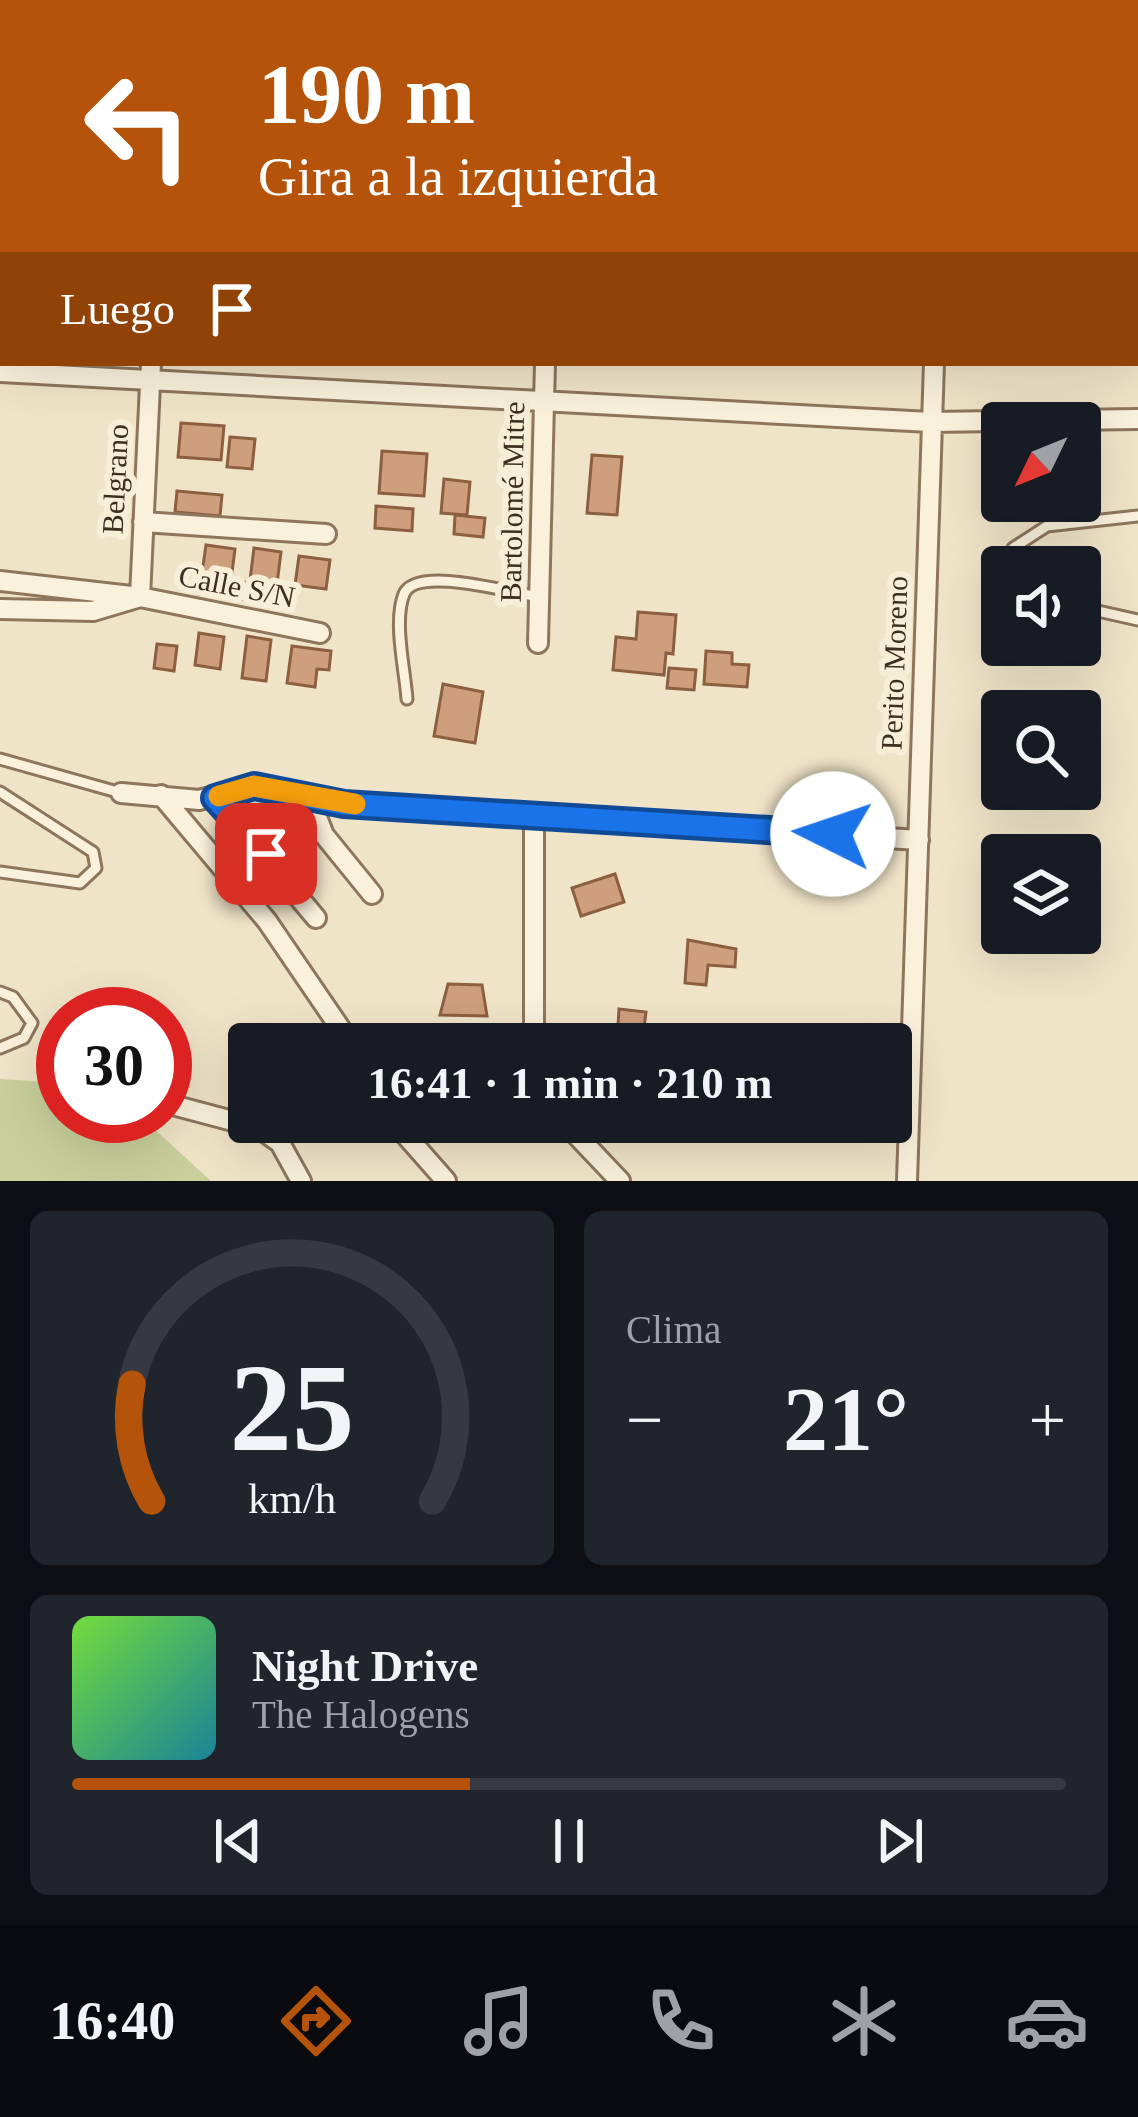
<!DOCTYPE html>
<html lang="es">
<meta charset="utf-8">
<style>
:root{--surface:#171b24;--page:#20242c;--text:#f1f3f6;--muted:#9ea1a6;--line:#363941;--accent:#b45309}
body{margin:0;font-family:"Times New Roman",serif;background:var(--page);color:var(--text);height:100vh;display:flex;flex-direction:column;font-size:45px;white-space:nowrap}
*{box-sizing:border-box;margin:0}
p{font-size:39px;color:var(--muted)}
.icon{flex:none;width:66px;height:66px;fill:none;stroke:currentColor;stroke-width:2;stroke-linecap:round;stroke-linejoin:round}
.map{position:relative;height:1181px;overflow:hidden}
.details{display:flex;flex-direction:column;gap:30px;padding:30px;background:#0d0f14;flex:1}
.details>*{flex:none}
.banner{position:absolute;left:0px;top:0px;width:1140px;height:366px;box-shadow:0 12px 48px #0002;background:#b45309;color:#fff;overflow:hidden}
.needle{width:78px;rotate:227deg}
.fabs{position:absolute;left:981px;top:402px;display:grid;gap:24px}
.fabs a{display:grid;place-items:center;width:120px;height:120px;border-radius:12px;background:var(--surface);box-shadow:0 12px 48px #0002;font-size:60px}
.speed{position:absolute;left:36px;top:987px;display:flex;gap:24px;font-size:60px;font-weight:700;text-align:center}
.speed>*{display:grid;place-content:center;width:156px;height:156px;border-radius:50%;background:var(--surface);box-shadow:0 12px 48px #0002;line-height:1}
.speed .limit{border:18px solid #d22;background:#fff;color:#111}
.pin{position:absolute;display:grid;place-items:center;width:102px;height:102px;color:#fff;margin:-51px;border-radius:24px;box-shadow:0 6px 18px #0006}
.me{position:absolute;width:132px;margin:-66px;rotate:274deg;stroke-linejoin:round;filter:drop-shadow(0 0 9px #0008)}
.turn{display:flex;align-items:center;gap:42px;height:252px;padding:0 60px;font-size:54px}
.turn .icon{width:156px;height:156px;stroke-width:2.5}
.turn b{display:block;font-size:84px;line-height:102px}
.then{display:flex;align-items:center;height:114px;padding:0 60px;background:#0003;gap:24px;font-size:45px}
.big{font-size:90px;font-weight:700;line-height:1.1}
.details .widget{flex:1;display:flex;flex-direction:column;justify-content:center;gap:18px;min-width:0;padding:0 42px;border-radius:18px;background:var(--page)}
.details .dial{align-items:center;gap:0}
.dial svg{height:312px;overflow:visible;fill:none;stroke:var(--line);stroke-width:7;stroke-linecap:round;text-anchor:middle}
.dial text{fill:var(--text);stroke:none}
.song{display:flex;align-items:center;gap:36px}
.cover{width:144px;height:144px;border-radius:18px;background:linear-gradient(135deg,hsl(100 70% 55%),hsl(190 70% 35%))}
.played{height:12px;border-radius:6px;background:linear-gradient(90deg,var(--accent) 40%,var(--line) 40%)}
.keys{display:flex;justify-content:space-around;direction:ltr}
.heat{display:flex;justify-content:space-between;align-items:center;font-size:66px;direction:ltr}
.details .tiles{flex:1;display:grid;gap:30px;grid-template-columns:1fr 1fr}
.widget:last-child{grid-column:span 2}
.trip{position:absolute;left:228px;top:1023px;width:684px;height:120px;border-radius:12px;background:var(--surface);box-shadow:0 12px 48px #0002;font-weight:700;line-height:120px;text-align:center}
.dock{display:flex;height:192px;justify-content:space-around;align-items:center;background:#090b0e;color:var(--muted)}
.dock .icon{width:84px;height:84px}
.dock .active{color:var(--accent)}
.dock b{font-size:54px;color:var(--text)}
.map>svg:first-child{display:block}
.green{fill:#c9cf9b}
.building{fill:#cf9f7d;stroke:#8d5f41;stroke-width:3}
.lines{fill:none;stroke-linecap:round;stroke-linejoin:round}
.service-casing{stroke:#8d765c;stroke-width:15}
.minor-casing{stroke:#8d765c;stroke-width:24}
.service{stroke:#faf1dc;stroke-width:9}
.minor{stroke:#faf1dc;stroke-width:18}
.route-casing{stroke:#114b97;stroke-width:30}
.route{stroke:#1a73e8;stroke-width:21}
.slow{stroke:#f59e0b;stroke-width:21}
.labels{text-anchor:middle;dominant-baseline:central;stroke-width:12;stroke-linejoin:round;paint-order:stroke}
.street-label{font-size:30px;fill:#3d2e20;stroke:#f7eed8}
</style>
<div class="map">
<svg width="1138" height="1181" viewBox="0 0 1138 1181">
<rect width="100%" height="100%" fill="#f0e4c8"/>
<path class="green" d="M0,1079L63,1083V1116H140L211,1181H0Z"/>
<path class="building" d="M181,423L224,426L221,460L178,457Z
M230,437L255,439L252,469L227,467Z
M382,451L427,454L424,496L379,493Z
M592,455L622,457L617,515L587,513Z
M444,479L470,482L467,515L441,513Z
M177,491L222,495L220,516L175,512Z
M376,506L413,509L412,531L375,528Z
M455,515L485,518L483,537L454,534Z
M206,545L235,549L231,580L244,582L242,599L199,594Z
M254,548L281,552L276,592L249,588Z
M299,556L330,560L326,589L295,585Z
M638,612L676,615L673,654L666,653L664,675L613,670L616,637L636,639Z
M199,633L224,637L220,669L195,665Z
M247,636L271,640L266,681L242,678Z
M157,644L177,646L174,671L154,668Z
M292,646L331,651L329,670L317,669L315,687L287,683Z
M706,651L732,653V664L749,665L747,687L704,684Z
M669,668L696,670L694,690L667,688Z
M443,684L483,692L475,743L434,736Z
M615,874L624,902L581,916L572,888Z
M688,940L736,949L735,967L708,965L706,985L685,983Z
M448,984L482,985L487,1016L440,1015Z
M619,1009L646,1012L644,1028L618,1026Z"/>
<g class="lines">
<g class="service-casing">
<path id="service" d="M1010,567L1013,548L1047,526L1138,516
M1080,607L1138,620
M407,699C405,670 393,621 404,594C416,565 511,593 539,597
M0,759L121,793
M0,792L93,852L96,868L80,883L0,872
M0,992L13,997L32,1023L24,1038L0,1048"/>
</g>
<g class="minor-casing">
<path id="minor" d="M649,0L756,3
M156,3V0
M557,3V0
M954,3V0
M1137,13H1138
M0,372L930,422L1138,419
M143,522L326,534
M0,581L140,597L151,363
M0,609L93,611L140,597L320,633
M538,643L545,363
M121,793L199,800L254,786L344,804L919,840
M161,795L267,921L351,1044
M309,797L324,835L372,894
M215,798L316,918
M534,813V1044
M165,1103L259,1128L280,1143L301,1181
M394,1122L446,1181
M564,1122L620,1181
M907,1181L934,363"/>
</g>
<use href="#service" class="service"/>
<use href="#minor" class="minor"/>
</g>
<g class="lines">
<g class="route-casing">
<path id="route" d="M266,854L215,798L254,786L344,804L833,834"/>
</g>
<use href="#route" class="route"/>
<path class="slow" d="M219,796L254,786L355,804"/>
</g>
<g class="labels">
<g class="street-label">
<text transform="translate(115 479) rotate(-87)">Belgrano</text>
<text transform="translate(512 502) rotate(-89)">Bartolomé Mitre</text>
<text transform="translate(237 586) rotate(11)">Calle S/N</text>
<text transform="translate(894 663) rotate(-88)">Perito Moreno</text>
</g>
</g>
</svg>
<div class="fabs">
<a><svg class="needle" viewBox="-14 -14 28 28"><path d="M0-13l5 13h-10z" fill="#e53935"/><path d="M0 13l5-13h-10z" fill="#9ea1a6"/></svg></a>
<a><svg class="icon" aria-label="sound" viewBox="0 0 24 24"><path d="M4 9h4l5-4v14l-5-4H4zM17 9q2 3 0 6"/></svg></a>
<a><svg class="icon" aria-label="search" viewBox="0 0 24 24"><circle cx="10" cy="10" r="6"/><path d="M15 15l6 6"/></svg></a>
<a><svg class="icon" aria-label="layers" viewBox="0 0 24 24"><path d="M12 4l9 5-9 5-9-5zM3 14l9 5 9-5"/></svg></a>
</div>
<div class="speed"><div class="limit">30</div></div>
<div class="pin" style="left:266px;top:854px;background:#d93025"><svg class="icon" aria-label="arrive" viewBox="0 0 24 24"><path d="M6 21V4h12l-3 4 3 4H6"/></svg></div>
<svg class="me" style="left:833px;top:834px" viewBox="-20 -20 40 40"><circle r="19" fill="#fff"/><path d="M0-13L10 11 0 6-10 11z" fill="#1a73e8"/></svg>
<div class="trip">16:41 · 1 min · 210 m</div>
<div class="banner">
<div class="turn"><svg class="icon" aria-label="left" viewBox="0 0 24 24"><path d="M17 20v-9H6M10 6l-5 5 5 5"/></svg><div><b>190 m</b>Gira a la izquierda</div></div>
<div class="then">Luego<svg class="icon" aria-label="arrive" viewBox="0 0 24 24"><path d="M6 21V4h12l-3 4 3 4H6"/></svg></div>
</div>
</div>
<section class="details">
<div class="tiles">
<div class="widget dial"><svg viewBox="0 0 100 80">
<path d="M14 69A42 42 0 1 1 86 69"/>
<path d="M14 69A42 42 0 0 1 9 39" stroke="#b45309"/>
<text x="50" y="56" font-size="32" font-weight="700">25</text>
<text x="50" y="72" font-size="11">km/h</text>
</svg></div>
<div class="widget"><p>Clima</p>
<div class="heat"><a>−</a><b class="big">21°</b><a>+</a></div>
</div>
<div class="widget">
<div class="song"><i class="cover"></i><div><b>Night Drive</b><p>The Halogens</p></div></div>
<div class="played"></div>
<div class="keys"><svg class="icon" aria-label="previous" viewBox="0 0 24 24"><path d="M18 5L8 12l10 7zM5 5v14"/></svg><svg class="icon" aria-label="pause" viewBox="0 0 24 24"><path d="M8 5v14M16 5v14"/></svg><svg class="icon" aria-label="next" viewBox="0 0 24 24"><path d="M6 5l10 7-10 7zM19 5v14"/></svg></div>
</div>
</div>
</section>
<nav class="dock">
<b>16:40</b>
<svg class="icon active" aria-label="directions" viewBox="0 0 24 24"><path d="M12 3l9 9-9 9-9-9zM9 14v-3h6M13 9l2 2-2 2"/></svg>
<svg class="icon" aria-label="music" viewBox="0 0 24 24"><path d="M9 18V5l10-2v13"/><circle cx="6" cy="18" r="3"/><circle cx="16" cy="16" r="3"/></svg>
<svg class="icon" aria-label="phone" viewBox="0 0 24 24"><path d="M5 4h4l2 5-3 2q2 4 5 5l2-3 5 2v4C11 20 4 13 5 4z"/></svg>
<svg class="icon" aria-label="climate" viewBox="0 0 24 24"><path d="M12 3v18M4 7l16 10M4 17L20 7"/></svg>
<svg class="icon" aria-label="car" viewBox="0 0 24 24"><path d="M5 17H2v-5l4-1 3-4h7l3 4 3 1v5h-3M9 17h6M6 11h13"/><circle cx="7" cy="17" r="2"/><circle cx="17" cy="17" r="2"/></svg>
</nav>
